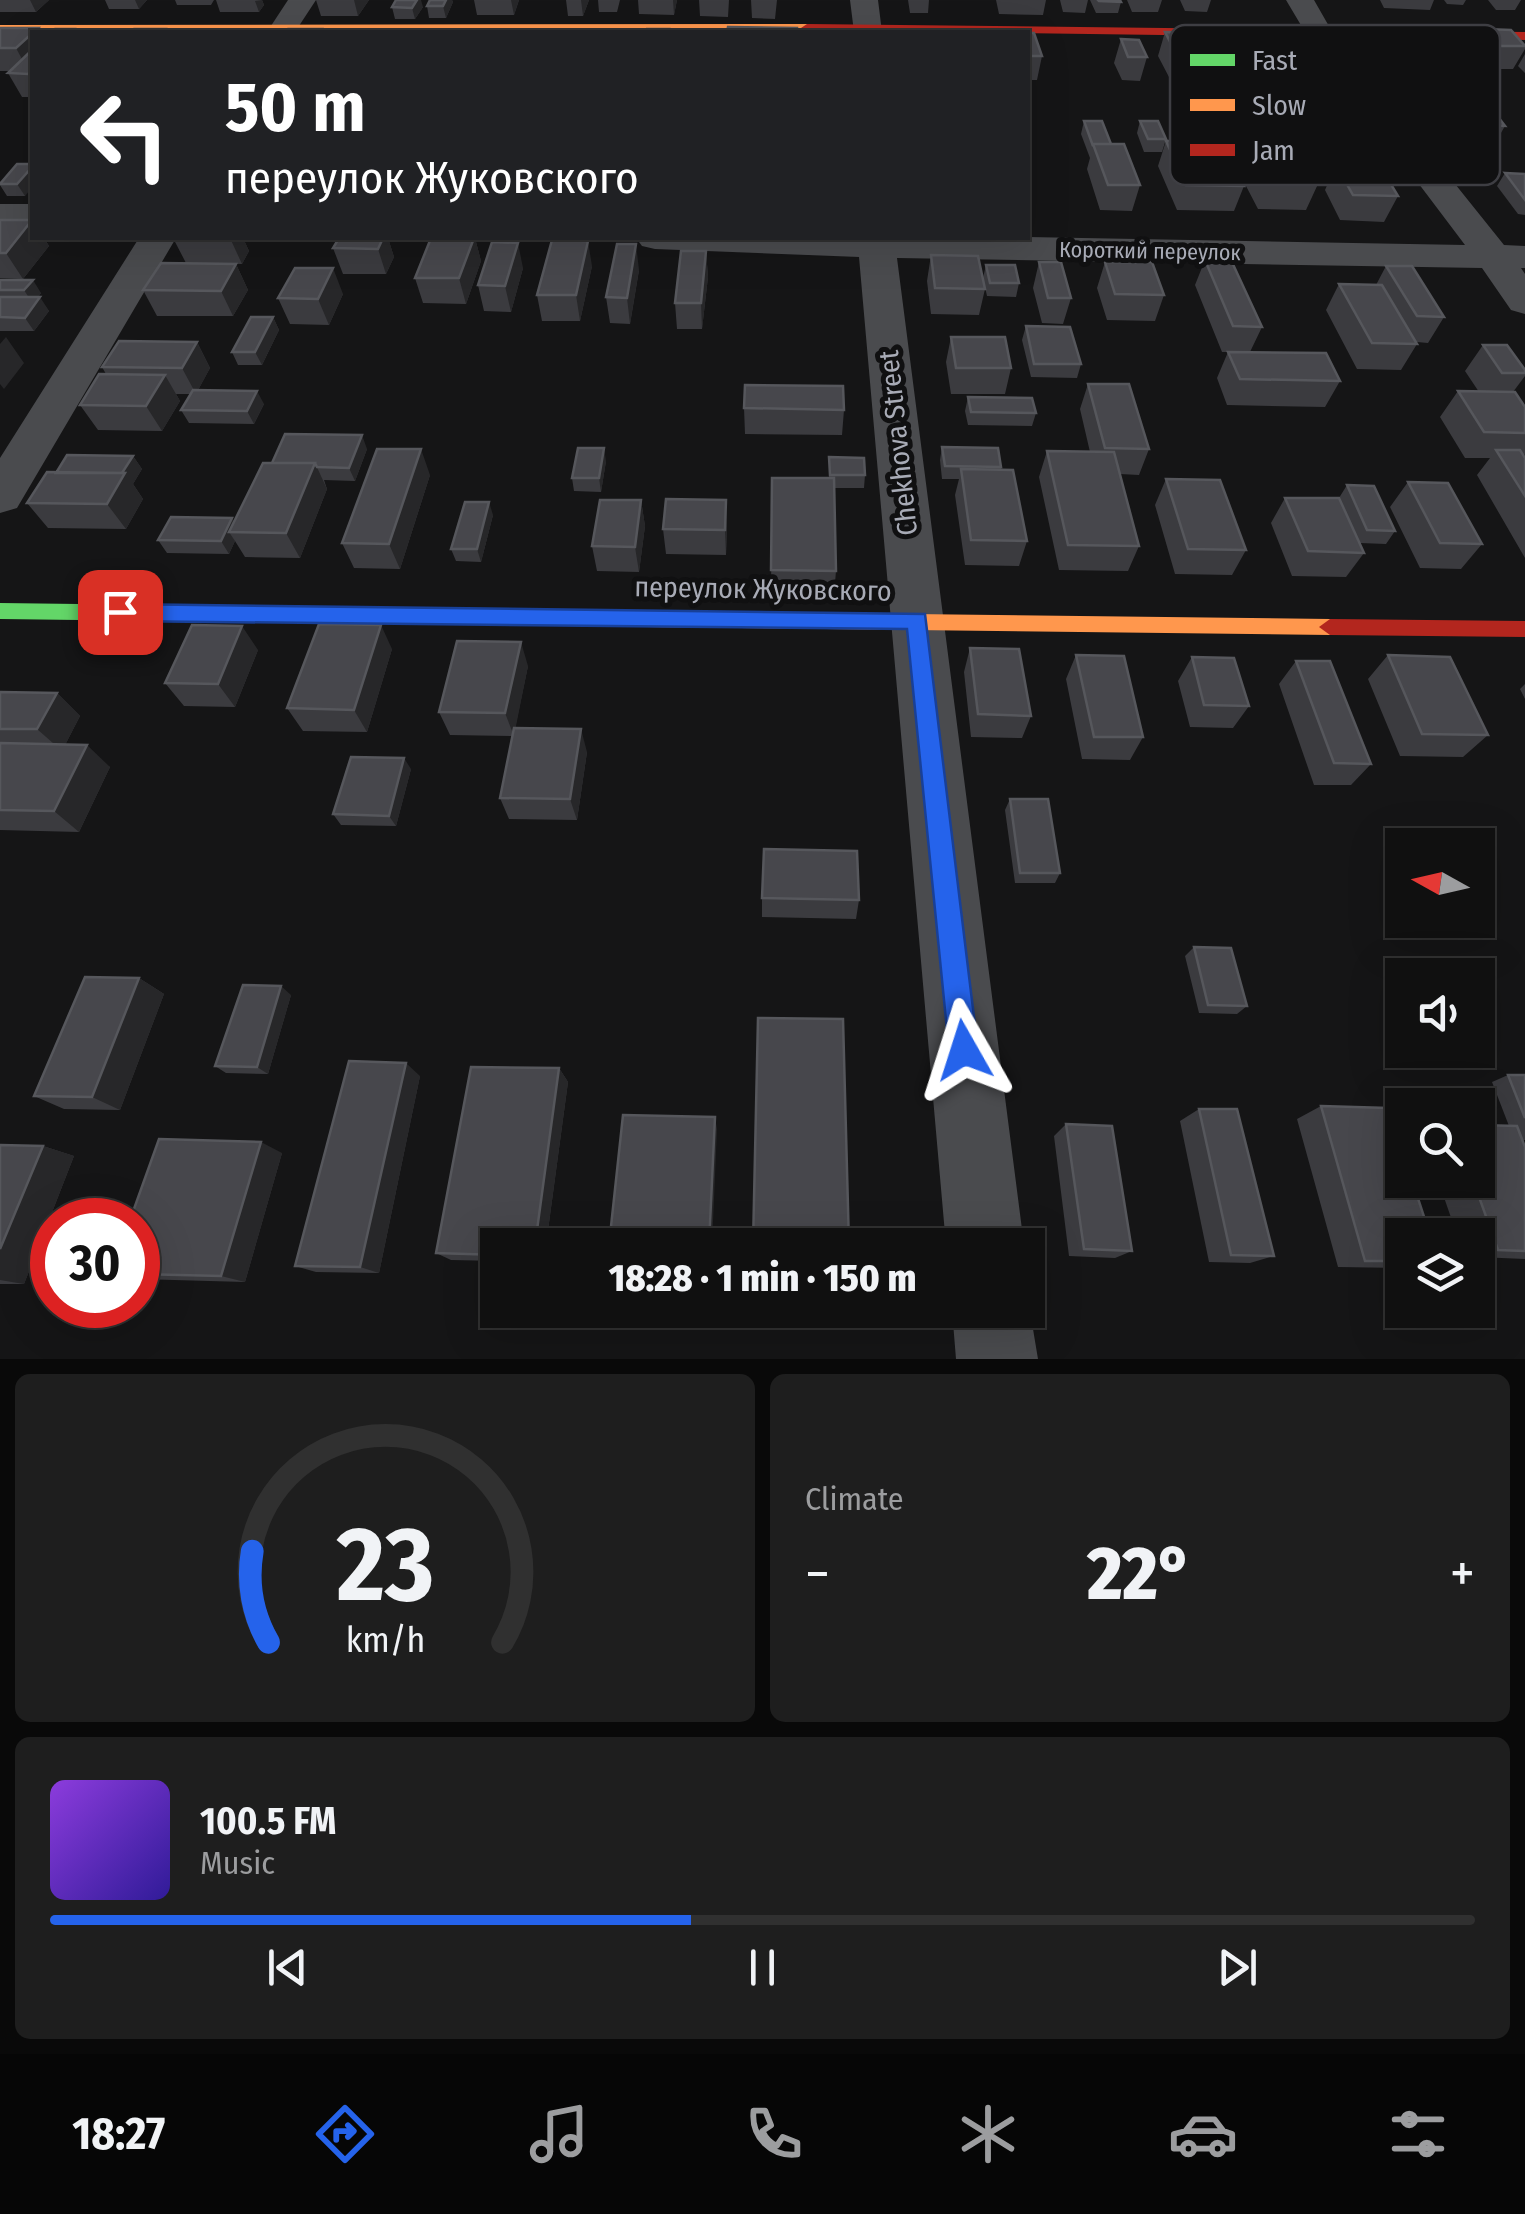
<!DOCTYPE html>
<meta charset="utf-8">
<style>
:root{--surface:#101010;--page:#1e1e1e;--text:#f1f3f6;--muted:#9c9d9f;--line:#303030;--accent:#2563eb}
body{margin:0;font-family:"Fira Sans Condensed",sans-serif;background:var(--page);color:var(--text);height:100vh;display:flex;flex-direction:column;font-size:38px;white-space:nowrap}
*{box-sizing:border-box;margin:0}
p{font-size:32px;color:var(--muted)}
.icon{flex:none;width:55px;height:55px;fill:none;stroke:currentColor;stroke-width:2;stroke-linecap:round;stroke-linejoin:round}
.map{position:relative;height:1359px;overflow:hidden}
.side{display:flex;flex-direction:column;gap:15px;padding:15px;background:#090909;flex:1}
.side>*{flex:none}
.banner{position:absolute;left:30px;top:30px;width:1000px;height:210px;border-radius:0px;box-shadow:0 10px 40px #0002,0 0 0 2px var(--line);background:#202124;color:#fff;overflow:hidden}
.needle{width:65px;rotate:278deg}
.buttons{position:absolute;left:1385px;top:828px;display:grid;gap:20px}
.buttons a{display:grid;place-items:center;width:110px;height:110px;border-radius:0px;background:var(--surface);box-shadow:0 10px 40px #0002,0 0 0 2px var(--line);font-size:50px}
.speed{position:absolute;left:30px;top:1198px;display:flex;gap:20px;font-size:50px;font-weight:700;text-align:center}
.speed>*{display:grid;place-content:center;width:130px;height:130px;border-radius:50%;background:var(--surface);box-shadow:0 10px 40px #0002,0 0 0 2px var(--line);line-height:1}
.speed .limit{border:15px solid #d22;background:#fff;color:#111}
.pin{position:absolute;display:grid;place-items:center;width:85px;height:85px;color:#fff;margin:-42px;border-radius:20px;box-shadow:0 5px 15px #0006}
.me{position:absolute;width:110px;margin:-55px;rotate:354deg;stroke-linejoin:round;filter:drop-shadow(0 0 8px #0008)}
.turn{display:flex;align-items:center;gap:35px;height:210px;padding:0 30px;font-size:45px}
.turn .icon{width:130px;height:130px;stroke-width:2.5}
.turn b{display:block;font-size:70px;line-height:85px}
.big{font-size:75px;font-weight:800;line-height:1.1}
.side .tile{flex:1;display:flex;flex-direction:column;justify-content:center;gap:15px;min-width:0;padding:0 35px;border-radius:15px;background:var(--page)}
.side .dial{align-items:center;gap:0}
.dial svg{height:260px;overflow:visible;fill:none;stroke:var(--line);stroke-width:7;stroke-linecap:round;text-anchor:middle}
.dial text{fill:var(--text);stroke:none}
.song{display:flex;align-items:center;gap:30px}
.cover{width:120px;height:120px;border-radius:15px;background:linear-gradient(135deg,hsl(270 70% 55%),hsl(250 70% 35%))}
.played{height:10px;border-radius:5px;background:linear-gradient(90deg,var(--accent) 45%,var(--line) 45%)}
.keys{display:flex;justify-content:space-around;direction:ltr}
.heat{display:flex;justify-content:space-between;align-items:center;font-size:55px;direction:ltr}
.side .tiles{flex:1;display:grid;gap:15px;grid-template-columns:1fr 1fr}
.tile:last-child{grid-column:span 2}
.trip{position:absolute;left:480px;top:1228px;width:565px;height:100px;border-radius:0px;background:var(--surface);box-shadow:0 10px 40px #0002,0 0 0 2px var(--line);font-weight:800;line-height:100px;text-align:center}
.tabs{display:flex;height:160px;justify-content:space-around;align-items:center;background:#060606;color:var(--muted)}
.tabs .icon{width:70px;height:70px}
.tabs .current{color:var(--accent)}
.tabs b{font-size:45px;color:var(--text)}
.map>svg:first-child{display:block}
.lines{fill:none;stroke-linecap:round;stroke-linejoin:round}
.street{fill:#4a4b4e;fill-rule:evenodd}
.fast{fill:#63d668;fill-rule:evenodd}
.slow{fill:#ff974d;fill-rule:evenodd}
.jam{fill:#b3261e;fill-rule:evenodd}
.wall{fill:#3b3b3f}
.shaded-wall{fill:#272729}
.building{fill:#47474c;stroke:#56575c;stroke-width:2.5}
.route{fill:#2563eb;stroke:#184099;stroke-width:2.5}
.labels{text-anchor:middle;dominant-baseline:central;stroke-width:10;stroke-linejoin:round;paint-order:stroke}
.far-street-label{font-size:22px;fill:#a8abb6;stroke:#101011}
.street-label{font-size:28px;fill:#a8abb6;stroke:#101011}
.key{fill:#101011;stroke:#3e3e43;stroke-width:2.5}
.key-label{font-size:28px;fill:#a8abb6}
</style>
<div class="map">
<svg width="1525" height="1359" viewBox="0 0 1525 1359">
<rect width="100%" height="100%" fill="#151516"/>
<g class="lines">
<path class="street" d="M288,0H316L295,32H267Z
M850,0H878L882,32H854Z
M1286,0H1314L1330,28L1504,245L1525,246V268H1521L1525,274V314L1511,310L1482,268L897,258L1024,1245H946L859,257L655,249L642,246L636,238L1028,237L1465,245L1308,37Z
M0,204H32V226H0Z
M139,238H176L17,508L0,513V458Z
M1028,1299L1038,1359H956L952,1310H1028Z"/>
<path class="fast" d="M0,603L647,611L658,619L647,627L0,619Z"/>
<path class="slow" d="M0,25L807,24L813,28L807,32L0,33Z
M647,611L1330,619L1341,627L1330,635L647,627L636,619Z"/>
<path class="jam" d="M807,24L1525,32V40L803,30L801,28Z
M1330,619L1525,621V637L1330,635L1319,627Z"/>
</g>
<path class="wall" d="M0,0H49L36,12H0Z
M105,0H147L139,9H109Z
M175,0H214L211,5H177Z
M216,0H262L264,5L259,12H220Z
M316,0H369L358,16H321Z
M430,0H452L453,2L446,18H429L427,6Z
M474,0H519L514,15H477Z
M566,0H589L583,16H568Z
M598,0H620L617,12H599Z
M638,0H677L674,15L639,14Z
M699,0H729L728,17L700,16Z
M751,0H777L775,19L752,18Z
M908,0H929L928,13H910Z
M996,0H1046L1043,15L999,14Z
M1060,0H1088L1085,13L1063,12Z
M1090,0H1120L1121,2L1118,13H1096Z
M1127,0H1162L1158,12H1132Z
M1180,0H1211L1207,12L1185,11Z
M1380,0H1434L1430,10L1384,8Z
M1444,0H1466L1463,5L1447,4Z
M1488,0H1521L1515,10H1496Z
M392,7H423L415,19H395Z
M0,28H38L40,32H32V97H22L8,73L10,71H0Z
M1445,28L1480,38L1485,29L1525,44V49L1513,69H1487L1482,78L1456,77L1433,51Z
M1165,32L1208,56L1200,79H1170L1158,56Z
M1028,33L1042,56L1037,80H1028Z
M1265,34L1308,62L1298,86H1274L1257,58Z
M1121,39L1147,57L1140,81L1122,80L1114,63Z
M1405,48L1460,89L1453,102H1433L1399,60Z
M1525,54V73L1518,66Z
M1206,82L1233,102L1278,113L1268,137H1219L1214,126L1217,117H1214L1202,95Z
M1443,108L1505,126L1498,138L1448,137L1436,120Z
M1084,121L1111,144L1140,185L1132,211L1100,210L1087,169L1090,158L1081,134Z
M1140,121L1166,139L1162,152H1144L1137,133Z
M1243,138L1318,184L1306,210L1258,209L1234,163Z
M1166,141L1244,186L1234,211L1177,210L1158,166Z
M32,164L25,196H7L0,185V182Z
M1336,165L1398,196L1384,222L1340,220L1325,190Z
M1505,173L1525,174V215L1518,214L1497,186Z
M0,220L32,238H44L49,246L23,279L0,278Z
M173,238H243L249,251L242,264L186,263Z
M388,238L394,257L386,274H343L333,248Z
M431,238H475L481,261L466,304L423,303L415,278Z
M706,251L708,277L702,329H677L675,303Z
M931,255L985,289L979,315L931,314L927,281Z
M1205,260L1262,327L1250,352L1340,381L1325,407L1227,405L1217,378L1228,352H1242H1222L1195,285Z
M1039,262L1071,298L1063,324L1042,323L1033,288Z
M1105,262L1164,295L1155,321L1107,320L1097,288Z
M236,264L248,290L233,316H157L143,290Z
M986,265L1019,283L1016,297L987,296L983,278Z
M592,266L580,321H542L537,295Z
M1386,266L1444,317L1428,343L1417,342V344L1401,370L1357,369L1326,310L1339,284L1376,285Z
M523,268L511,312L484,311L478,285Z
M639,270L630,324L610,323L606,297Z
M0,280L41,293L38,297L49,311L34,331H0Z
M343,294L329,325L290,324L278,298Z
M273,317L279,330L262,365H238L232,352Z
M1026,326L1081,364L1077,378L1031,377L1022,340Z
M951,337L1011,368L1005,394H951L946,362Z
M197,342L210,368L198,390L264,404L254,424L189,423L181,410L190,394H176L180,401L162,431L98,430L80,405L106,374L102,367Z
M1483,345L1525,370V376L1513,392L1525,407V454L1524,456L1525,458V558L1477,475L1490,458H1465L1440,417L1458,391L1479,392L1465,371Z
M1088,384L1149,449L1139,475L1120,474L1139,546L1128,571L1059,570L1039,477L1047,451L1090,452L1080,409Z
M968,397L1036,413L1032,426L968,425L965,411Z
M744,408L844,410L842,435L745,434Z
M942,447L1001,467V470L1027,541L1019,566L965,565L955,495L959,479H942L940,460Z
M367,449L355,481L324,480L327,489L300,558L245,557L235,541L229,554L167,553L158,540L234,522L272,463Z
M133,456L142,469L133,484L143,499L126,529L48,528L27,503L56,473Z
M829,457L865,475L864,488H834L836,571L834,595L771,594L772,478H829Z
M606,461L601,492L574,491L572,478Z
M430,475L400,569L354,568L342,543Z
M1166,479L1246,550L1232,575L1175,574L1155,505Z
M1408,482L1482,544L1461,569L1420,568L1390,507Z
M1347,485L1395,531L1386,544L1360,543L1364,553L1346,577L1292,576L1271,523L1285,498H1339Z
M641,500L645,526L639,572L597,571L592,546Z
M493,515L481,562L456,561L451,549Z
M727,525L726,555L666,554L663,529Z
M970,648L1031,716L1022,738L971,737L964,672Z
M392,649L367,732L303,731L287,708Z
M258,650L235,707L184,706L165,683Z
M1076,655L1143,737L1130,760L1082,759L1066,679Z
M1388,655L1488,735L1463,757L1400,756L1368,679Z
M1192,657L1249,706L1233,728L1190,727L1178,681Z
M1296,661L1371,764L1351,785H1314L1279,684Z
M528,666L515,728L587,752L577,820L509,819L500,798L513,736L450,735L439,712Z
M1525,684V699L1520,689Z
M0,692L57,693L80,716L65,745L110,767L79,832L0,830Z
M411,769L396,826L341,825L333,814Z
M1010,799L1060,873L1055,883H1015L1005,810Z
M762,898L859,900L856,919L762,917Z
M1194,947L1247,1006L1237,1014L1199,1013L1185,956Z
M139,978L164,994L120,1110L64,1109L34,1096Z
M291,995L268,1074L226,1073L215,1066Z
M559,1068L568,1082L546,1245H498V1261L451,1260L436,1253Z
M1508,1075H1525V1140H1522L1525,1147V1259L1478,1257V1235H1457L1438,1180H1478L1509,1126L1492,1082Z
M420,1076L379,1273L316,1272L295,1266Z
M1321,1106L1402,1235V1268L1338,1267L1297,1119Z
M1199,1109L1274,1256L1250,1263L1209,1262L1180,1121Z
M1066,1124L1132,1251L1115,1258L1069,1256L1054,1136Z
M0,1145L43,1146L74,1156L24,1284H0Z
M282,1153L245,1282L138,1279V1220Z"/>
<path class="shaded-wall" d="M30,0H49L36,12Z
M135,0H147L139,9Z
M262,0L264,5L259,12L255,1Z
M354,0H369L358,16Z
M417,0H421L423,7L415,19L412,8Z
M446,0H452L453,2L446,18L443,6Z
M511,0H519L514,15Z
M581,0H589L583,16Z
M673,0H677L674,15Z
M32,33V68L29,72L16,48Z
M32,167V188L25,196L17,184Z
M32,221V238H44L49,246L23,279L6,253Z
M230,238H243L249,251L242,264Z
M383,238H388L394,257L386,274L378,249Z
M474,238H475L481,261L466,304L459,278Z
M588,241L592,266L580,321L576,295Z
M518,243L523,268L511,312L505,286Z
M636,244L639,270L630,324L627,298Z
M706,251L708,277L702,329L701,303Z
M236,264L248,290L233,316L221,291Z
M333,268L343,294L329,325L318,299Z
M33,280L41,293L33,304L24,290Z
M40,297L49,311L34,331L25,318Z
M273,317L279,330L262,365L255,352Z
M6,337L24,363L4,389L0,384V344Z
M197,342L210,368L196,394L182,368Z
M165,375L180,401L162,431L146,406Z
M257,391L264,404L254,424L247,411Z
M362,435L367,449L355,481L349,468Z
M604,448L606,461L601,492L599,478Z
M421,449L430,475L400,569L389,544Z
M133,456L142,469L133,484L143,499L126,529L107,504L120,478Z
M315,463L327,489L300,558L286,533Z
M641,500L645,526L639,572L635,547Z
M726,500L727,525L726,555L725,530Z
M489,502L493,515L481,562L477,549Z
M232,518L240,531L229,532L235,541L229,554L221,541Z
M381,625L392,649L367,732L354,710Z
M242,626L258,650L235,707L218,684Z
M521,642L528,666L514,736L505,713Z
M57,693L80,716L62,751L37,729Z
M581,729L587,752L577,820L570,799Z
M87,745L110,767L79,832L54,811Z
M404,758L411,769L396,826L389,816Z
M139,978L164,994L120,1110L92,1097Z
M281,986L291,995L268,1074L257,1067Z
M406,1063L420,1076L379,1273L360,1267Z
M559,1068L568,1082L546,1245H535Z
M715,1117L717,1129L712,1245H709Z
M261,1142L282,1153L245,1282L221,1276Z
M43,1146L74,1156L24,1284L0,1280V1249Z"/>
<path class="building" d="M396,0H417L412,8L392,7Z
M430,0H446L443,6H427Z
M1098,0H1120L1121,2L1099,1Z
M728,27L797,28V32H727Z
M0,28H38L16,48H0Z
M55,29H73L69,32H51Z
M134,29H164L160,32H131Z
M288,29H321L318,32H285Z
M647,29H669L668,32H646Z
M1485,29L1511,30L1525,46H1501Z
M536,30H577L576,32H535Z
M1165,32L1195,33L1208,56L1177,55Z
M1028,33H1034L1042,56H1028Z
M1121,39L1139,40L1147,57H1128Z
M32,50V69L28,74L8,73Z
M1443,108L1492,109L1505,126L1455,124Z
M1084,121H1102L1111,144H1093V146Z
M1140,121H1158L1166,139H1148Z
M1166,141H1221L1244,186L1186,185Z
M1093,144H1124L1140,185H1108Z
M17,164H32V167L17,184H0Z
M1336,165L1380,166L1398,196L1353,195Z
M1505,173L1525,174V200Z
M0,220H32L6,253H0Z
M339,238H383L378,249L333,248Z
M431,238H474L459,278H415Z
M552,240L588,241L576,295H537Z
M492,242L518,243L505,286L478,285Z
M617,244H636L627,298L606,297Z
M681,251H706L701,303H675Z
M931,255L978,256L985,289L935,288Z
M1205,260H1231L1262,327L1233,326Z
M1039,262H1061L1071,298H1048Z
M1105,262H1152L1164,295L1115,294Z
M161,263L236,264L221,291L143,290Z
M986,265H1015L1019,283H990Z
M1386,266H1412L1444,317L1417,316Z
M295,268H333L318,299L278,298Z
M0,280H33L24,290H0Z
M1339,284L1382,285L1417,344L1372,343Z
M0,297H40L25,318L0,317Z
M251,317H273L255,352H232Z
M1026,326L1070,327L1081,364H1034Z
M951,337H1005L1011,368H956Z
M119,341L197,342L182,368L102,367Z
M1483,345H1507L1525,370V373H1502Z
M1228,352L1326,353L1340,381L1240,379Z
M99,374L165,375L146,406L80,405Z
M1088,384H1129L1149,449L1105,448Z
M745,385L843,386L844,410L744,408Z
M193,390L257,391L247,411L181,410Z
M1458,391L1515,392L1525,407V433L1484,432Z
M968,397L1032,398L1036,413L971,412Z
M285,434L362,435L349,468L317,467L315,463H272Z
M942,447L998,448L1001,467L945,466Z
M578,448H604L599,478H572Z
M377,449H421L389,544L342,543Z
M1496,450H1520L1525,458V496Z
M1047,451L1114,452L1139,546L1068,545Z
M67,455L133,456L122,473H56Z
M829,457L864,458L865,475H830Z
M263,463H315L286,533L229,532Z
M961,469L1013,470L1027,541L971,540Z
M47,472L125,473L107,504L27,503Z
M772,478H834L836,571L771,570Z
M1166,479L1220,480L1246,550L1188,549Z
M1408,482L1448,483L1482,544L1440,543Z
M1347,485L1374,486L1395,531L1367,530Z
M1285,498H1339L1364,553L1308,551Z
M666,499L726,500L725,530L663,529Z
M600,500H641L635,547L592,546Z
M465,502H489L477,549H451Z
M171,517L232,518L221,541L158,540Z
M319,624L381,625L354,710L287,708Z
M192,625L242,626L218,684L165,683Z
M457,641L521,642L505,713L439,712Z
M970,648L1019,649L1031,716L978,714Z
M1076,655L1124,656L1143,737H1094Z
M1388,655L1450,657L1488,735L1422,734Z
M1192,657L1234,658L1249,706L1204,705Z
M1296,661H1330L1371,764L1334,763Z
M0,692L57,693L37,729H0Z
M514,728L581,729L570,799L500,798Z
M0,743L87,745L54,811L0,810Z
M351,757L404,758L389,816L333,814Z
M1010,799H1048L1060,873H1020Z
M764,849L857,851L859,900L762,898Z
M1194,947L1231,948L1247,1006L1208,1005Z
M85,977L139,978L92,1097L34,1096Z
M243,985L281,986L257,1067L215,1066Z
M758,1018L843,1019L849,1245H753Z
M349,1061L406,1063L360,1267L295,1266Z
M471,1067L559,1068L535,1245H498V1255L436,1253Z
M1508,1075H1525V1118Z
M1321,1106L1388,1108L1402,1153V1180H1412L1430,1235H1402V1261H1365Z
M1199,1109H1237L1274,1256L1231,1255Z
M623,1115L715,1117L709,1245H609Z
M1066,1124L1112,1126L1132,1251L1084,1249Z
M1478,1125L1517,1126L1525,1147V1251L1498,1250L1473,1180H1478Z
M159,1139L261,1142L221,1276L138,1274V1220H130Z
M0,1145L43,1146L0,1249Z"/>
<path class="route" d="M120,604L925,614L978,1050L974,1060L964,1064L953,1060L949,1050L907,629L120,621L109,612Z"/>
<g class="labels">
<g class="far-street-label">
<text transform="translate(1150 251) rotate(1)">Короткий переулок</text>
</g>
<g class="street-label">
<text transform="translate(898 443) rotate(-96)">Chekhova Street</text>
<text transform="translate(763 589) rotate(1)">переулок Жуковского</text>
</g>
</g>
<rect x="1170" y="25" width="330" height="160" rx="15" class="key"/>
<rect x="1190" y="54" width="45" height="12" fill="#63d668"/>
<rect x="1190" y="99" width="45" height="12" fill="#ff974d"/>
<rect x="1190" y="144" width="45" height="12" fill="#b3261e"/>
<g class="key-label">
<text x="1252" y="70">Fast</text>
<text x="1252" y="115">Slow</text>
<text x="1252" y="160">Jam</text>
</g>
</svg>
<div class="buttons">
<a><svg class="needle" viewBox="-14 -14 28 28"><path d="M0-13l5 13h-10z" fill="#e53935"/><path d="M0 13l5-13h-10z" fill="#9c9d9f"/></svg></a>
<a><svg class="icon" aria-label="sound" viewBox="0 0 24 24"><path d="M4 9h4l5-4v14l-5-4H4zM17 9q2 3 0 6"/></svg></a>
<a><svg class="icon" aria-label="search" viewBox="0 0 24 24"><circle cx="10" cy="10" r="6"/><path d="M15 15l6 6"/></svg></a>
<a><svg class="icon" aria-label="layers" viewBox="0 0 24 24"><path d="M12 4l9 5-9 5-9-5zM3 14l9 5 9-5"/></svg></a>
</div>
<div class="speed"><div class="limit">30</div></div>
<div class="pin" style="left:120px;top:612px;background:#d93025"><svg class="icon" aria-label="arrive" viewBox="0 0 24 24"><path d="M6 21V4h12l-3 4 3 4H6"/></svg></div>
<svg class="me" style="left:964px;top:1050px" viewBox="-20 -20 40 40"><path d="M0-17L14 15 0 8-14 15z" fill="#2563eb" stroke="#fff" stroke-width="4"/></svg>
<div class="trip">18:28 · 1 min · 150 m</div>
<div class="banner">
<div class="turn"><svg class="icon" aria-label="left" viewBox="0 0 24 24"><path d="M17 20v-9H6M10 6l-5 5 5 5"/></svg><div><b>50 m</b>переулок Жуковского</div></div>
</div>
</div>
<section class="side">
<div class="tiles">
<div class="tile dial"><svg viewBox="0 0 100 80">
<path d="M14 69A42 42 0 1 1 86 69"/>
<path d="M14 69A42 42 0 0 1 9 41" stroke="#2563eb"/>
<text x="50" y="56" font-size="32" font-weight="700">23</text>
<text x="50" y="72" font-size="11">km/h</text>
</svg></div>
<div class="tile"><p>Climate</p>
<div class="heat"><a>−</a><b class="big">22°</b><a>+</a></div>
</div>
<div class="tile">
<div class="song"><i class="cover"></i><div><b>100.5 FM</b><p>Music</p></div></div>
<div class="played"></div>
<div class="keys"><svg class="icon" aria-label="previous" viewBox="0 0 24 24"><path d="M18 5L8 12l10 7zM5 5v14"/></svg><svg class="icon" aria-label="pause" viewBox="0 0 24 24"><path d="M8 5v14M16 5v14"/></svg><svg class="icon" aria-label="next" viewBox="0 0 24 24"><path d="M6 5l10 7-10 7zM19 5v14"/></svg></div>
</div>
</div>
</section>
<nav class="tabs">
<b>18:27</b>
<svg class="icon current" aria-label="directions" viewBox="0 0 24 24"><path d="M12 3l9 9-9 9-9-9zM9 14v-3h6M13 9l2 2-2 2"/></svg>
<svg class="icon" aria-label="music" viewBox="0 0 24 24"><path d="M9 18V5l10-2v13"/><circle cx="6" cy="18" r="3"/><circle cx="16" cy="16" r="3"/></svg>
<svg class="icon" aria-label="phone" viewBox="0 0 24 24"><path d="M5 4h4l2 5-3 2q2 4 5 5l2-3 5 2v4C11 20 4 13 5 4z"/></svg>
<svg class="icon" aria-label="climate" viewBox="0 0 24 24"><path d="M12 3v18M4 7l16 10M4 17L20 7"/></svg>
<svg class="icon" aria-label="car" viewBox="0 0 24 24"><path d="M5 17H2v-5l4-1 3-4h7l3 4 3 1v5h-3M9 17h6M6 11h13"/><circle cx="7" cy="17" r="2"/><circle cx="17" cy="17" r="2"/></svg>
<svg class="icon" aria-label="filters" viewBox="0 0 24 24"><path d="M4 7h16M4 17h16"/><circle cx="9" cy="7" r="2"/><circle cx="15" cy="17" r="2"/></svg>
</nav>
